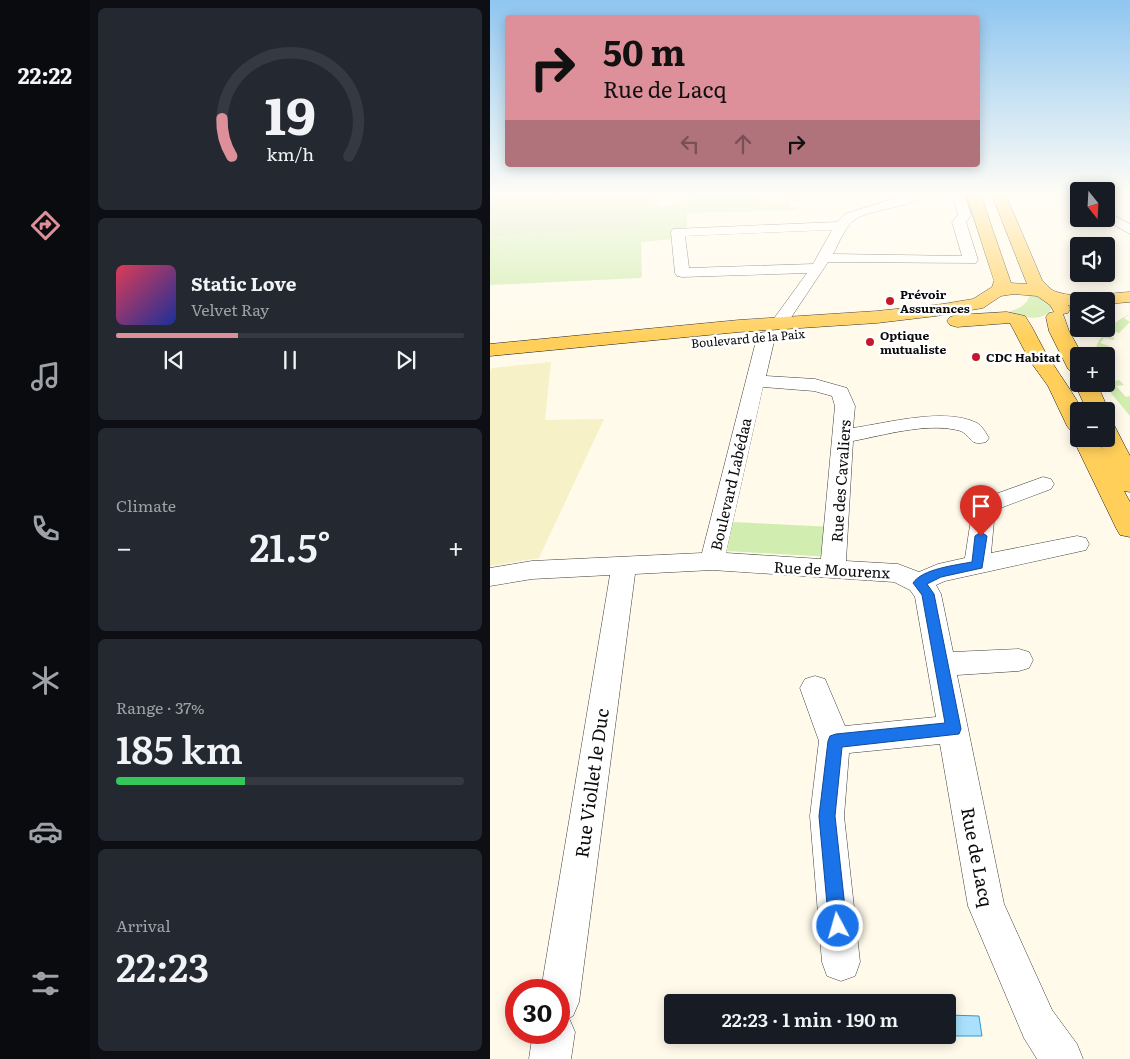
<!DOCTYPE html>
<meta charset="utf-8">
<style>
:root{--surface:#171b24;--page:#242831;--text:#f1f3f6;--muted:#9ea1a6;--line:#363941;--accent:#de909a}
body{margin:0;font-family:Literata,serif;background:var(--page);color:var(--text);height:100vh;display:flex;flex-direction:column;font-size:19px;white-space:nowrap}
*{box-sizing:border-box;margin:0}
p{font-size:16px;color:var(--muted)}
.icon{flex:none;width:28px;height:28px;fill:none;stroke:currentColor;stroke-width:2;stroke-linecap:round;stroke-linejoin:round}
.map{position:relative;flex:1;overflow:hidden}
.side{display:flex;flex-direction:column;gap:8px;padding:8px;background:#0d0f14;width:400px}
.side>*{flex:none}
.top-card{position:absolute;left:15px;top:15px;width:475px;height:152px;border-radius:5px;box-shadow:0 2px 12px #0003;background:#de909a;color:#111;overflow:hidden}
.needle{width:32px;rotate:162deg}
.controls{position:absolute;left:580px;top:182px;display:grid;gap:10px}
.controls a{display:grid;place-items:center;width:45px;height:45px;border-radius:5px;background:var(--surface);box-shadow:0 2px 12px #0003;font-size:25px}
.speed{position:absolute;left:15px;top:979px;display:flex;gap:10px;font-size:25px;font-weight:700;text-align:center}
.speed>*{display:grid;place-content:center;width:65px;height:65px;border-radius:50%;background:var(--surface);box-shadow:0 2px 12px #0003;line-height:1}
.speed .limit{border:8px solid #d22;background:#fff;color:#111}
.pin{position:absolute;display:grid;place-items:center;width:42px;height:42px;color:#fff;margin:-51px -21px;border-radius:50% 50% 50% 0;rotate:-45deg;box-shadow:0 0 5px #0007}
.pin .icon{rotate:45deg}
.me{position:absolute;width:55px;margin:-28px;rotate:354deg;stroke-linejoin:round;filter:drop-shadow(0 0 4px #0008)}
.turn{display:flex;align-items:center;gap:18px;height:105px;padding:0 15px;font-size:22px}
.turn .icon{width:65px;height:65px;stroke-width:2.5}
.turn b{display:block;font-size:35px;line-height:42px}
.lanes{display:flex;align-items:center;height:48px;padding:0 15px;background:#0003;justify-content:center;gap:25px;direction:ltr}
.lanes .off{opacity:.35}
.big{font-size:38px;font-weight:600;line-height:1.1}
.side .tile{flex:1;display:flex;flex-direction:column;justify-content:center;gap:8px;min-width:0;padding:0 18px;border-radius:8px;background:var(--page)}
.side .dial{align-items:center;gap:0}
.dial svg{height:130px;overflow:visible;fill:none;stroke:var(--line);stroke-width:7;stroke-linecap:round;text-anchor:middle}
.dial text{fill:var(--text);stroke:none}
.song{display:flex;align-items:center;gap:15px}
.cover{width:60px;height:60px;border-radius:8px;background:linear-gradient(135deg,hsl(350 70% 55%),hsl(230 70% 35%))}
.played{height:5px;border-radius:2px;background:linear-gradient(90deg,var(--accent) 35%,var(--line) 35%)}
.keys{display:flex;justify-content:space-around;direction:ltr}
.heat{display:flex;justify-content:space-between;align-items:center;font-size:28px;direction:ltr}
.charge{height:8px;border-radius:4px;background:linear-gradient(90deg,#34c759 37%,var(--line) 0)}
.trip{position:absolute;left:174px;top:994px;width:292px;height:50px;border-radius:5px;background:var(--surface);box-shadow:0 2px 12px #0003;font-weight:600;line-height:50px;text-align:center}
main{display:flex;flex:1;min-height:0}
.tabs{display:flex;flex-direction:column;width:90px;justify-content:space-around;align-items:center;background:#090b0e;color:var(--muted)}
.tabs .icon{width:35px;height:35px}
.tabs .current{color:var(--accent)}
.tabs b{font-size:22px;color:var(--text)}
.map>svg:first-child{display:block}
.farmland{fill:#f7f1c7}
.green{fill:#d2edb0}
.cemetery{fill:#d7e2ba}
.water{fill:#a9e1fc;stroke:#2a9bd9}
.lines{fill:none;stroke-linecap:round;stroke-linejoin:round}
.minor-casing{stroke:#3e3e3e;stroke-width:1}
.major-casing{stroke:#1c1c1c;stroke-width:1}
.minor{fill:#fff;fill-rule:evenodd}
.major{fill:#ffcf5a;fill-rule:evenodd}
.route{fill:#1a73e8;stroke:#114b97}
.poi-dot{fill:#c71829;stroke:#fff;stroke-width:2}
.labels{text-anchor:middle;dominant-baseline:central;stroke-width:5;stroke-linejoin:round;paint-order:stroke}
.far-poi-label{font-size:12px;font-weight:bold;fill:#0b0b0b;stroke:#fff;text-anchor:start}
.far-street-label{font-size:12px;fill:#0b0b0b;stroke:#fff}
.street-label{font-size:15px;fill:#0b0b0b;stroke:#fff}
.near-street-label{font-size:18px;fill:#0b0b0b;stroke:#fff}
</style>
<main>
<nav class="tabs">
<b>22:22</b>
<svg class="icon current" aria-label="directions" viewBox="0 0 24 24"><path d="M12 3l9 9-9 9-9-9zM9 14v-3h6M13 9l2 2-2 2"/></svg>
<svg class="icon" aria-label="music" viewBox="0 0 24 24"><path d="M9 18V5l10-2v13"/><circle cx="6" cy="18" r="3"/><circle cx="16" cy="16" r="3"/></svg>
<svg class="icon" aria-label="phone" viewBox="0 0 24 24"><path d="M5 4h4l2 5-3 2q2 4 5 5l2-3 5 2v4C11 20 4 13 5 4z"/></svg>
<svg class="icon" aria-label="climate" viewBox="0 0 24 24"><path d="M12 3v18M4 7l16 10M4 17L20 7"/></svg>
<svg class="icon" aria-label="car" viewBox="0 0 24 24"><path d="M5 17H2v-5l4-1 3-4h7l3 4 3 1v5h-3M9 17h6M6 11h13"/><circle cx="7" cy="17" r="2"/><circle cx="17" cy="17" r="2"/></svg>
<svg class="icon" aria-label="filters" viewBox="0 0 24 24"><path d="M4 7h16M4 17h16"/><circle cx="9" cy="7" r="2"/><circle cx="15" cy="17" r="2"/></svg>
</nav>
<section class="side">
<div class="tile dial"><svg viewBox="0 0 100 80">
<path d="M14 69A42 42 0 1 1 86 69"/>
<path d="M14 69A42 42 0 0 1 8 46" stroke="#de909a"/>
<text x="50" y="56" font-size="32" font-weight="700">19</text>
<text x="50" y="72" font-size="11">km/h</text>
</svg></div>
<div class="tile">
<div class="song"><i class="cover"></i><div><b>Static Love</b><p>Velvet Ray</p></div></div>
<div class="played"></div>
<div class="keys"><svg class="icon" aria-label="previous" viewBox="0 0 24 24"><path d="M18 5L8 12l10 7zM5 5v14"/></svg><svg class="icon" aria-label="pause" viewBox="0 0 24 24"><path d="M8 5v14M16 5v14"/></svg><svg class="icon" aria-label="next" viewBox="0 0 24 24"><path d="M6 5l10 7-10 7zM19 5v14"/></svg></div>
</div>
<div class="tile"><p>Climate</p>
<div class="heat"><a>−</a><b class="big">21.5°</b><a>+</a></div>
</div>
<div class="tile"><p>Range · 37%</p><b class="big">185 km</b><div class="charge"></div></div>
<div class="tile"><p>Arrival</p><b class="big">22:23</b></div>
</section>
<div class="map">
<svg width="640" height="1059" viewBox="0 0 640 1059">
<rect width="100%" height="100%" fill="#fffaea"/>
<path class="farmland" d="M61,362L55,420L114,419L49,558L0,566V372L2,368Z"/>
<path class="green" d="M150,193H180L157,199L172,207L200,200L206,196L229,198L232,193H242V198L262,195L281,205L295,203L293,201L299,199L283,193L312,200L300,201L301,207H308V210L197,213V229L182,230L183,239L151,242L152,277L150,278L0,285V237L151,228Z
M540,293L555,298L562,308C554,324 529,316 516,313C527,309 538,306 540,293Z
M640,314L634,318L640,322L629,333L620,330L615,335L625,338L623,340L614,338L610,343L619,346L618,349L609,347L606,356H604C607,336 622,322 640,314Z
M629,380L634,385L626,386L636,397L640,396V416L616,387L620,382Z
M243,522L344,527L341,557L237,551Z"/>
<path class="cemetery" d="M0,193H61L63,199L125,193H150L151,228L0,237Z"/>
<path class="water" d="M458,1015L489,1016L492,1036H455L458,1035Z"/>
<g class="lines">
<g class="minor-casing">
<path id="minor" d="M421,193H435C421,210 381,207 363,221C354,229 349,243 343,254L472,256L462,222L468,215L462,193H474L481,215L476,222L488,260L486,263L338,262L294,328H282L280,324L317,273L192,277L187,276L185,273L181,232L183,229L347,222L355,214ZM342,230L323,264L199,268L195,236Z
M566,193H582L589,195V204L568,196Z
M616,211L640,224V234L613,219H616Z
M276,332L282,333L285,337L276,376L325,379L357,388L365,406L363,428C397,423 455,407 487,423C492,426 496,433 499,438L496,442C477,447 482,433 467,430C434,423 395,435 363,441L356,561L408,564L429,572L448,564L475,558L483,506L486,501L553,477L561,479L564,484L561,489L505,510L501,553L587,536L596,538L599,544L596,550L587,552L455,581L446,585L451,594L463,652L529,649L539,652L543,660L539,668L529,671L467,675L514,904L562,1010L587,1044L593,1059H547L534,1038L478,906L450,744L359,753L354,816L370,962L365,976L351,981L337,976L332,962L320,816L329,741L310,688L315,679L325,676L335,679L355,726L446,717L425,597L420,590L404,582L222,570L145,574L89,1002L83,1016L79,1018L85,1032L81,1059H39L43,1032H69V990H51L120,575L42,579L0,586V568L42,561L212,553L267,337L270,333ZM273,387L324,391L342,396L345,406L331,559L236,553Z"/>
</g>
<g class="major-casing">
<path id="major" d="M476,193H490L521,283L537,284L501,193H515L552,280C557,285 560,290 567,292C586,299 620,293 640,292V302L616,304V301H589V305H578L580,309L578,313L573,314L579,331L593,356H589V375L582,373L578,369L559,331L556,317L559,313L564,312L560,305L547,296L524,294L511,296L493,308L446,316L387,323L249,332L0,356V344L249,320L387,311L453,304L483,299L502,287L504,281Z
M517,312L535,316C545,330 551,347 561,361C572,378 583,393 593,411H589V433L581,431L577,426L558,386L540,361L520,323L467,327L460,325L457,321L460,317L467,315Z
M588,379L589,384H607L619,411L616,416V411H597L585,384Z
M616,423L624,425L640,456V492L634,491L640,502V537L630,535L626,528L583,439L589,433V439H607L613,450L608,439H616Z"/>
</g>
<use href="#minor" class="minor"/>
<use href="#major" class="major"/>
</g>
<linearGradient id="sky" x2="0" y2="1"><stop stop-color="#8fc6f0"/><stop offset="0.57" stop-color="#fffdf6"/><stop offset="1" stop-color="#fffdf6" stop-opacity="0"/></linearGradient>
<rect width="640" height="341" fill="url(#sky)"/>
<path class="route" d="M491,532L497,536L492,568L451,577L437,584L444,594L471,729L469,734L352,747L345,816L357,926L354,932L348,935L342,932L339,926L329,816L338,741L340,736L346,734L455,723L432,595L423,583C432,569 466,565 482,562L485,536Z"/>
<g class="poi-dot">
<circle cx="400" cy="301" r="5"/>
<circle cx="380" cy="342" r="5"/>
<circle cx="486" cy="357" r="5"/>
</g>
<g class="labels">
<g class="far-poi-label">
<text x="410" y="294">Prévoir<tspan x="410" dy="14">Assurances</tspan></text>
<text x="390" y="335">Optique<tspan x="390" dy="14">mutualiste</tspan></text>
<text x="496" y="357">CDC Habitat</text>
</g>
<g class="far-street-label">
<text transform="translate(258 338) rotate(-5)">Boulevard de la Paix</text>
</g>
<g class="street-label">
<text transform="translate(350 481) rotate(-86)">Rue des Cavaliers</text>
<text transform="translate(240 484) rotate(-77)">Boulevard Labédaa</text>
<text transform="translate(342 569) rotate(3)">Rue de Mourenx</text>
</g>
<g class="near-street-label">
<text transform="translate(101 783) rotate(-82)">Rue Viollet le Duc</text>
<text transform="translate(488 857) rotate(79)">Rue de Lacq</text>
</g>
</g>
</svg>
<div class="controls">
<a><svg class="needle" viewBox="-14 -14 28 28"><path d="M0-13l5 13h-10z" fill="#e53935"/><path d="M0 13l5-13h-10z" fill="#9ea1a6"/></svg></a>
<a><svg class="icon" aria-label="sound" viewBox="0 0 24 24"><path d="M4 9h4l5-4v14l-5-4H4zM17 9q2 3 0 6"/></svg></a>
<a><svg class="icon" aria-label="layers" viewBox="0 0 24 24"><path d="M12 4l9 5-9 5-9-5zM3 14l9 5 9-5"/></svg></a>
<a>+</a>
<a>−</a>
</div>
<div class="speed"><div class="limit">30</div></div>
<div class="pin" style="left:491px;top:536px;background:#d93025"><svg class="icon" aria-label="arrive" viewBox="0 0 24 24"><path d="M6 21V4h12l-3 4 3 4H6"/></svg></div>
<svg class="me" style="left:348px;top:926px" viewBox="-20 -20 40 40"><circle r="17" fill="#1a73e8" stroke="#fff" stroke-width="3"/><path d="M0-11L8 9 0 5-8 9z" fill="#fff"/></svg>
<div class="trip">22:23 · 1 min · 190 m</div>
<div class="top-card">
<div class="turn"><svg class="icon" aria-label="right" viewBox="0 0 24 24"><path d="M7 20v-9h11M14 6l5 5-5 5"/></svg><div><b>50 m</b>Rue de Lacq</div></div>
<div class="lanes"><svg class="icon off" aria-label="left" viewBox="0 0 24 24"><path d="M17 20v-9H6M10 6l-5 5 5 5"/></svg><svg class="icon off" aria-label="ahead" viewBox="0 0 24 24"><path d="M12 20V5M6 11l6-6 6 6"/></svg><svg class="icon" aria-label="right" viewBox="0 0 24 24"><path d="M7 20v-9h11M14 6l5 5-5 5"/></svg></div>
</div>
</div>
</main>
